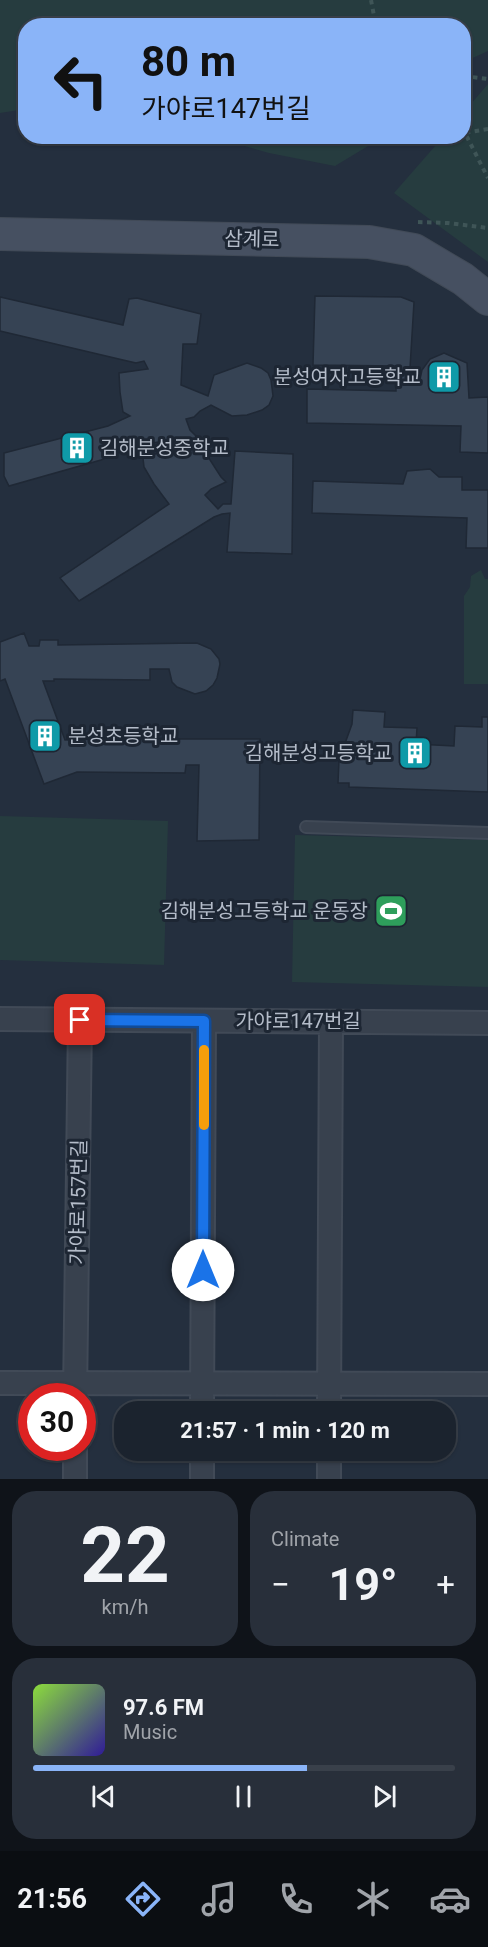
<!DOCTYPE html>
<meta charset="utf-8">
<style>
:root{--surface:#1b232e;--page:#282f3a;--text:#f1f3f6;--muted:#a0a4aa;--line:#39404a;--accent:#8ab4f8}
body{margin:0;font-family:Roboto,"Noto Sans KR",sans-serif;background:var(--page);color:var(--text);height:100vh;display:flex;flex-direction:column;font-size:22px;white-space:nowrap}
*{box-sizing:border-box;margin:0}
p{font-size:20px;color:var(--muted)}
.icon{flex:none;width:33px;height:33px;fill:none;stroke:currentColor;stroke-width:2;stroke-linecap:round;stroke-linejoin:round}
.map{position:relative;height:1479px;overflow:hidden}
.panel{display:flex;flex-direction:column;gap:12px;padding:12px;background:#0f1319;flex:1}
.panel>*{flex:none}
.top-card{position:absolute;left:18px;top:18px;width:453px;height:126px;border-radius:24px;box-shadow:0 2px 4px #0004,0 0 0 2px var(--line);background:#8ab4f8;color:#111;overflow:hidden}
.speed{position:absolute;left:18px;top:1383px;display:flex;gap:12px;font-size:30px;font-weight:700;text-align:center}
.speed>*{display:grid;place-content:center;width:78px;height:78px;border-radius:50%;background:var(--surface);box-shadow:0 2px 4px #0004,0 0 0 2px var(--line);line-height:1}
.speed .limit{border:9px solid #d22;background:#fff;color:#111}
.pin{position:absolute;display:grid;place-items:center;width:51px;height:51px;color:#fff;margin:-26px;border-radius:12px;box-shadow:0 3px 9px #0006}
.me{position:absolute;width:66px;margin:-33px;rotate:0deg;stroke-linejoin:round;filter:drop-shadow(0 0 4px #0008)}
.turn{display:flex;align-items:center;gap:21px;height:126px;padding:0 24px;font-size:27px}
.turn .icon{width:78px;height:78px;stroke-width:2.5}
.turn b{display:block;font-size:42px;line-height:51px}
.big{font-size:45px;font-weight:700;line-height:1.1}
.panel .card{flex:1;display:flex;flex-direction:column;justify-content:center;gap:9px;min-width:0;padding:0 21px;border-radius:24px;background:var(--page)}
.panel .dial{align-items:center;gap:0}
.dial b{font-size:78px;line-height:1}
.song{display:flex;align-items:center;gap:18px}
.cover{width:72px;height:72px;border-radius:9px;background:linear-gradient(135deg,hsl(90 70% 55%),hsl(250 70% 35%))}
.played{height:6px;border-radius:3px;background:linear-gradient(90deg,var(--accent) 65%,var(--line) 65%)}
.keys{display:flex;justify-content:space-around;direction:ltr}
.heat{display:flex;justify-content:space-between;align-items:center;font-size:33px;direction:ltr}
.panel .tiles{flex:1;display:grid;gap:12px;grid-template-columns:1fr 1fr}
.card:last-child{grid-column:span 2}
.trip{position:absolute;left:114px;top:1401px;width:342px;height:60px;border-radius:24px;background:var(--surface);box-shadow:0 2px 4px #0004,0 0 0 2px var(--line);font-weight:700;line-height:60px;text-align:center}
.menu{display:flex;height:96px;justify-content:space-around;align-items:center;background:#0b0e12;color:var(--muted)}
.menu .icon{width:42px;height:42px}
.menu .selected{color:var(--accent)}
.menu b{font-size:27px;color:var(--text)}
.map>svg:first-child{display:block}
.green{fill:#263c3f}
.building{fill:#364354;stroke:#1f2835;stroke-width:1.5}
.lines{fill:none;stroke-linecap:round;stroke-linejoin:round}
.lane-casing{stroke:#414a57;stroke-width:14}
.street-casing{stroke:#414a57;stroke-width:26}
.secondary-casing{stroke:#414a57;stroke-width:34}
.path{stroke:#3f5557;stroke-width:4;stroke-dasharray:4.5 4.5;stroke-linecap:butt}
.lane{stroke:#38414e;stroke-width:10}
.street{stroke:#38414e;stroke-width:22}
.secondary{stroke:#465061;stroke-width:32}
.route-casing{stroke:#114b97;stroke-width:15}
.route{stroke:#1a73e8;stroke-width:10}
.slow{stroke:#f59e0b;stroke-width:10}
.labels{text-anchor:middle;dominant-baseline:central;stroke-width:6;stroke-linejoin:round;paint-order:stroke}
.street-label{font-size:20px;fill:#b4bcc9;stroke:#1d2633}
.poi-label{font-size:20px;fill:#b4bcc9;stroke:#1d2633;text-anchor:end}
</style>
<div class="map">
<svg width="488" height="1479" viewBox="0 0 488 1479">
<rect width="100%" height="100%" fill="#242f3e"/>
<path class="green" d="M0,0H488V51L464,62V26H26L25,109L0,113Z
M488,84V262L394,193L443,137L464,136V112Z
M213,137H383L335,166L269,153Z
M481,570L485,579H488V684H464V596L470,587L471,576Z
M0,816L168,821L164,965L0,960Z
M295,835L488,840V987L292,982Z"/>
<path class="building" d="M315,296L401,297L414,302L410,368L419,384L422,370L430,359L444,353L467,363L469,398L488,397V453L460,452L461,426L307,423V389L396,391V366L313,365Z
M0,297L123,325L129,299L137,298L201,314L197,344H183L181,385L208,396L214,375L247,363L261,368L268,373L271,380L273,396L269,405L262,410L247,415L232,416L211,405L200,411L194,417L186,419L190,430L198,438L201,446L221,477L226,482L211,489L205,495L218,509L223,504H231L235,451L293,454L292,554L227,552L230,513L222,514L214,517L79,601L60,578L169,504L154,484L144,467L143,458L170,449L165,441L132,446L101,460L9,486L4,476V453L108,426L130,416L123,412L120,392L119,373L148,369L144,361L136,363L123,360L0,331Z
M430,469L439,477H462V490H488V548H466L467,518L312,513L313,481L403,484L407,471Z
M24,633L29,646H39L40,640H58V645L197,643L211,649L219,659L220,664L217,678L213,685L206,691L195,694L177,687L172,682L169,669H150V680L54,679V681H43L65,740L91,739V733L108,734V739H260L259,840L197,841L199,765H186L185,773L77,772L44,784L5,679L0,681V642Z
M353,710L385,712L384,727L417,728L416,744L454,746L455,726L482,727V717H488V792L349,787V783H338L339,760L352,724Z"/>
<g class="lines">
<g class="lane-casing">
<path id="lane" d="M306,827L488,833"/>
</g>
<g class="street-casing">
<path id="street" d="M0,1019L488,1023
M0,1383L488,1384
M75,1396L80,1020
M202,1412L204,1021
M329,1412L331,1022
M75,1479V1448
M202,1479V1450
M329,1479V1450"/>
</g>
<g class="secondary-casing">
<path id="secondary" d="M0,234L369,242L414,250L463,279L488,299"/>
</g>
<path class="path" d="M371,0L376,26
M464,76L488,79
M488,129L465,133L488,178
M418,222L448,223L488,228"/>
<use href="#lane" class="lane"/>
<use href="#street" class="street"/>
<use href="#secondary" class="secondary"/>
</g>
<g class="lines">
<g class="route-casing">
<path id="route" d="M80,1020L204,1021L203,1270"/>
</g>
<use href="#route" class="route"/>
<path class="slow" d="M204,1125V1050"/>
</g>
<defs>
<g id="building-square" transform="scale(1.725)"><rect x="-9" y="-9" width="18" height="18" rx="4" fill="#0f9aa8" stroke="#1d2633"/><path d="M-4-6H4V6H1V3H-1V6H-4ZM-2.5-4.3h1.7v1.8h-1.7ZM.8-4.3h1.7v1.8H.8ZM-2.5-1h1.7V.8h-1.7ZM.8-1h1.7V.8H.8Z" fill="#fff"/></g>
<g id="stadium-square" transform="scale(1.725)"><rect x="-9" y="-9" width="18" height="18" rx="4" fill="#2e9e5b" stroke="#1d2633"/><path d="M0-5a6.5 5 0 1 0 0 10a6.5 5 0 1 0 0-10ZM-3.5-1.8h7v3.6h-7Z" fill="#fff"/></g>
</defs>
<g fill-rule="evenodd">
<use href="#building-square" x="444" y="377"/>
<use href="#building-square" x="77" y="448"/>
<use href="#building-square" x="45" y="736"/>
<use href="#building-square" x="415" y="753"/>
<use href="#stadium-square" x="391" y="911"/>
</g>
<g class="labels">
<g class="street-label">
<text transform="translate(252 239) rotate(1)">삼계로</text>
<text x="298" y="1021">가야로147번길</text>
<text transform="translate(78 1202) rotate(-89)">가야로157번길</text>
</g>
<g class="poi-label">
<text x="421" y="377">분성여자고등학교</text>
<text x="100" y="448" text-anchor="start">김해분성중학교</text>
<text x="68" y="736" text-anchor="start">분성초등학교</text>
<text x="392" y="753">김해분성고등학교</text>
<text x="368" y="911">김해분성고등학교 운동장</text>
</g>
</g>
</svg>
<div class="speed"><div class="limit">30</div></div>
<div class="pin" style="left:80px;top:1020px;background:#d93025"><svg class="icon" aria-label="arrive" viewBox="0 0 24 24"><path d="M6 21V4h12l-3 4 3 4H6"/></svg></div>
<svg class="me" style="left:203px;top:1270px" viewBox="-20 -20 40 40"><circle r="19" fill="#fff"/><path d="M0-13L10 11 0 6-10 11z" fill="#1a73e8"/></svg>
<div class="trip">21:57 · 1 min · 120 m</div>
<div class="top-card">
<div class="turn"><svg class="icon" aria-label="left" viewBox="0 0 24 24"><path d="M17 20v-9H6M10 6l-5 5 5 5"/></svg><div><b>80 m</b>가야로147번길</div></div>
</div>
</div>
<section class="panel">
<div class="tiles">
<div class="card dial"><b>22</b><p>km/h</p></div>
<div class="card"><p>Climate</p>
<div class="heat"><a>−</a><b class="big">19°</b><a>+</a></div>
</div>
<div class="card">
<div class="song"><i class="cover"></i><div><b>97.6 FM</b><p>Music</p></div></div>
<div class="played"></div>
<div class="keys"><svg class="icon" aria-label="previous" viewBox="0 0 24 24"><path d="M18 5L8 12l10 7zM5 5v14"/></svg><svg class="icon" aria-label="pause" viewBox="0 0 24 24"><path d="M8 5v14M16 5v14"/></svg><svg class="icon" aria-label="next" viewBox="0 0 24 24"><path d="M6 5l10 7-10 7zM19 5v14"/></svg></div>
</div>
</div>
</section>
<nav class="menu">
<b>21:56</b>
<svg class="icon selected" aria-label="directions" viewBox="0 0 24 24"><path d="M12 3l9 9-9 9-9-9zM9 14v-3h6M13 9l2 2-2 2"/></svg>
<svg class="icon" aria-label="music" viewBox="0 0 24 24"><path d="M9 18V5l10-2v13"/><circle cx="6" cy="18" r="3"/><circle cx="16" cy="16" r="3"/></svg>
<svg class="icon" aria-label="phone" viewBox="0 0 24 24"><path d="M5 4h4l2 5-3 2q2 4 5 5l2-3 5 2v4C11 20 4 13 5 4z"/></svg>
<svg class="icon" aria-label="climate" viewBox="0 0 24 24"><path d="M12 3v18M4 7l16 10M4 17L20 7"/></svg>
<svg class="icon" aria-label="car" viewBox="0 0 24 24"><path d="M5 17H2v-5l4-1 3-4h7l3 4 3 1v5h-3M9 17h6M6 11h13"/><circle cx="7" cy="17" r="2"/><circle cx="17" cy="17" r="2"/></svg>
</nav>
